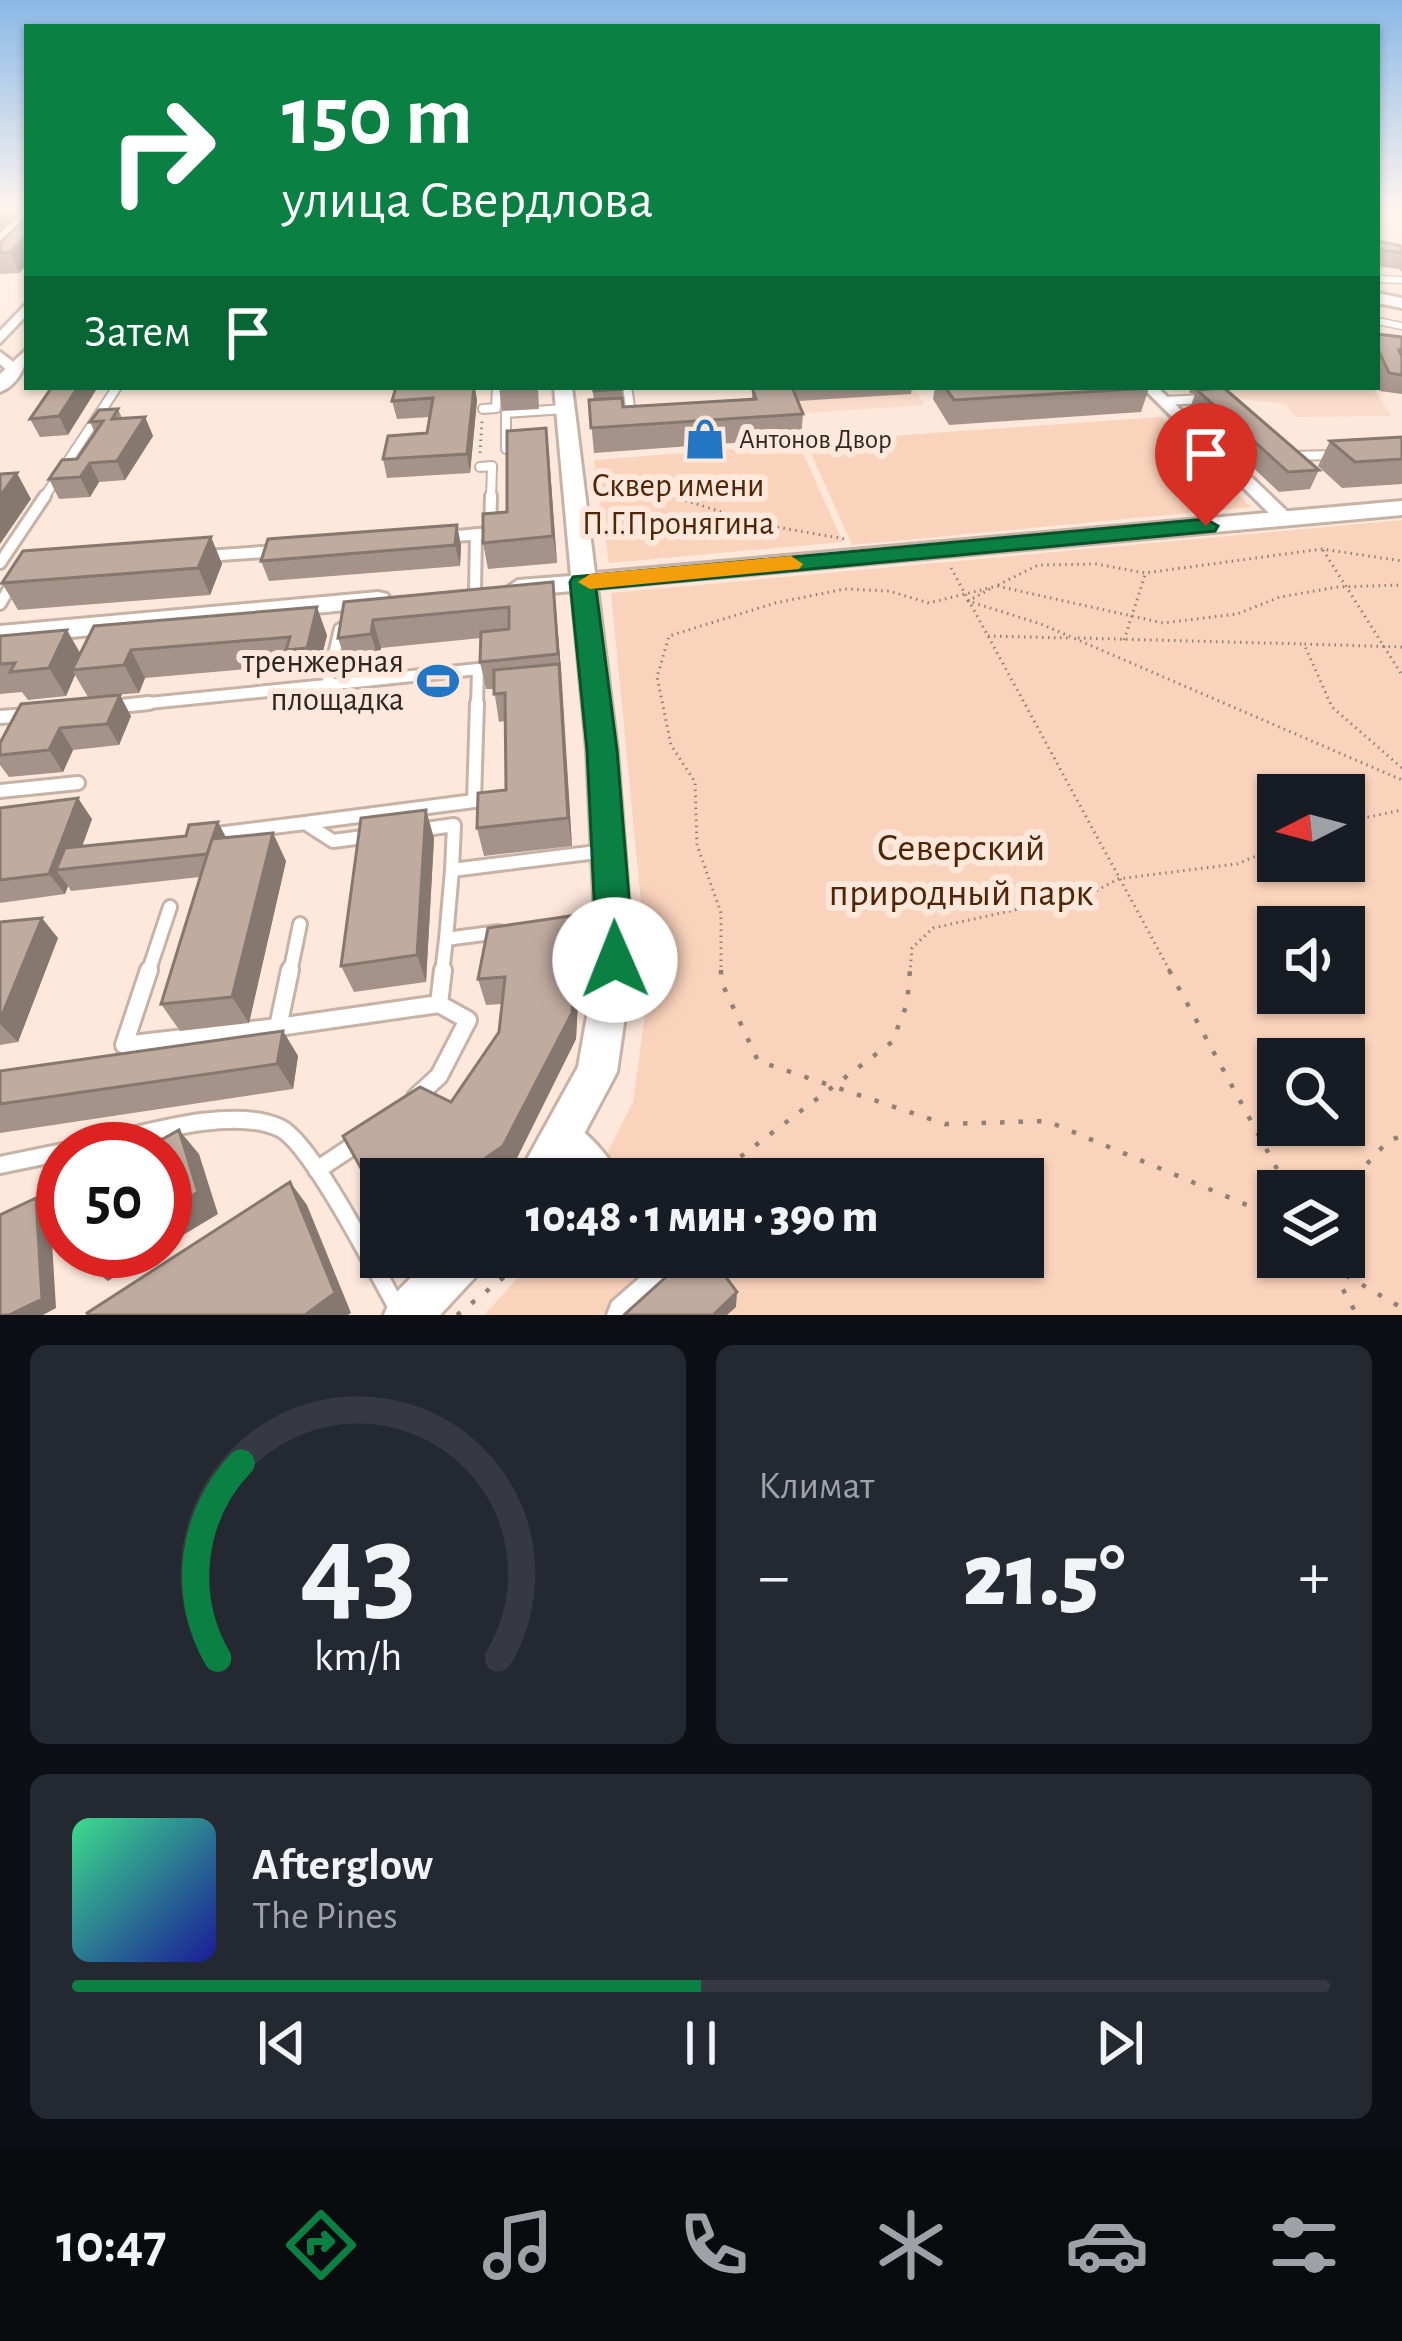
<!DOCTYPE html>
<html lang="ru">
<meta charset="utf-8">
<style>
:root{--surface:#171b24;--page:#242831;--text:#f1f3f6;--muted:#9ea1a6;--line:#363941;--accent:#0b8043}
body{margin:0;font-family:"Alegreya Sans",sans-serif;background:var(--page);color:var(--text);height:100vh;display:flex;flex-direction:column;font-size:45px;white-space:nowrap}
*{box-sizing:border-box;margin:0}
p{font-size:39px;color:var(--muted)}
.icon{flex:none;width:66px;height:66px;fill:none;stroke:currentColor;stroke-width:2;stroke-linecap:round;stroke-linejoin:round}
.map{position:relative;height:1315px;overflow:hidden}
.sheet{display:flex;flex-direction:column;gap:30px;padding:30px;background:#0d0f14;flex:1}
.sheet>*{flex:none}
.top-card{position:absolute;left:24px;top:24px;width:1356px;height:366px;border-radius:0px;box-shadow:0 3px 9px #0004;background:#0b8043;color:#fff;overflow:hidden}
.needle{width:78px;rotate:264deg}
.buttons{position:absolute;left:1257px;top:774px;display:grid;gap:24px}
.buttons a{display:grid;place-items:center;width:108px;height:108px;border-radius:0px;background:var(--surface);box-shadow:0 3px 9px #0004;font-size:60px}
.speed{position:absolute;left:36px;top:1122px;display:flex;gap:24px;font-size:60px;font-weight:700;text-align:center}
.speed>*{display:grid;place-content:center;width:156px;height:156px;border-radius:50%;background:var(--surface);box-shadow:0 3px 9px #0004;line-height:1}
.speed .limit{border:18px solid #d22;background:#fff;color:#111}
.pin{position:absolute;display:grid;place-items:center;width:102px;height:102px;color:#fff;margin:-123px -51px;border-radius:50% 50% 50% 0;rotate:-45deg;box-shadow:0 0 12px #0007}
.pin .icon{rotate:45deg}
.me{position:absolute;width:132px;margin:-66px;rotate:359deg;stroke-linejoin:round;filter:drop-shadow(0 0 9px #0008)}
.turn{display:flex;align-items:center;gap:42px;height:252px;padding:0 60px;font-size:54px}
.turn .icon{width:156px;height:156px;stroke-width:2.5}
.turn b{display:block;font-size:84px;line-height:102px}
.then{display:flex;align-items:center;height:114px;padding:0 60px;background:#0003;gap:24px;font-size:45px}
.big{font-size:90px;font-weight:800;line-height:1.1}
.sheet .widget{flex:1;display:flex;flex-direction:column;justify-content:center;gap:18px;min-width:0;padding:0 42px;border-radius:18px;background:var(--page)}
.sheet .dial{align-items:center;gap:0}
.dial svg{height:312px;overflow:visible;fill:none;stroke:var(--line);stroke-width:7;stroke-linecap:round;text-anchor:middle}
.dial text{fill:var(--text);stroke:none}
.song{display:flex;align-items:center;gap:36px}
.cover{width:144px;height:144px;border-radius:18px;background:linear-gradient(135deg,hsl(150 70% 55%),hsl(240 70% 35%))}
.played{height:12px;border-radius:6px;background:linear-gradient(90deg,var(--accent) 50%,var(--line) 50%)}
.keys{display:flex;justify-content:space-around;direction:ltr}
.heat{display:flex;justify-content:space-between;align-items:center;font-size:66px;direction:ltr}
.sheet .tiles{flex:1;display:grid;gap:30px;grid-template-columns:1fr 1fr}
.widget:last-child{grid-column:span 2}
.trip{position:absolute;left:360px;top:1158px;width:684px;height:120px;border-radius:0px;background:var(--surface);box-shadow:0 3px 9px #0004;font-weight:800;line-height:120px;text-align:center}
.dock{display:flex;height:192px;justify-content:space-around;align-items:center;background:#090b0e;color:var(--muted)}
.dock .icon{width:84px;height:84px}
.dock .selected{color:var(--accent)}
.dock b{font-size:54px;color:var(--text)}
.map>svg:first-child{display:block}
.built{fill:#f9dccb}
.green{fill:#fad3bc;fill-rule:evenodd}
.lines{fill:none;stroke-linecap:round;stroke-linejoin:round}
.lane-far4-casing{stroke:#c7b2a6;stroke-width:9}
.lane-far3-casing{stroke:#c7b2a6;stroke-width:12}
.lane-far2-casing{stroke:#c7b2a6;stroke-width:16}
.lane-far1-casing{stroke:#c7b2a6;stroke-width:18}
.lane-casing{stroke:#c7b2a6;stroke-width:22}
.street-casing{stroke:#c7b2a6;stroke-width:6}
.secondary-casing{stroke:#c7b2a6;stroke-width:6}
.path-far1{stroke:#908178;stroke-width:3;stroke-dasharray:1.5 4.5;stroke-linecap:butt}
.path{stroke:#908178;stroke-width:4.5;stroke-dasharray:4.5 14;stroke-linecap:butt}
.lane-far4{stroke:#fff;stroke-width:6}
.lane-far3{stroke:#fff;stroke-width:8}
.lane-far2{stroke:#fff;stroke-width:10}
.lane-far1{stroke:#fff;stroke-width:12}
.lane{stroke:#fff;stroke-width:16}
.street{fill:#fff;fill-rule:evenodd}
.secondary{fill:#fff;fill-rule:evenodd}
.wall{fill:#a59389}
.shaded-wall{fill:#86786f}
.building{fill:#c0ab9f;stroke:#86786f;stroke-width:3}
.route{fill:#0b8043;stroke:#07532c;stroke-width:3}
.slow{fill:#f59e0b}
.labels{text-anchor:middle;dominant-baseline:central;stroke-width:12;stroke-linejoin:round;paint-order:stroke}
.far-poi-label{font-size:27px;fill:#2e2621;stroke:#fee8db;text-anchor:start}
.park-label{font-size:33px;fill:#4f2505;stroke:#fee8db}
.poi-label{font-size:33px;fill:#2e2621;stroke:#fee8db;text-anchor:end}
.near-park-label{font-size:39px;fill:#4f2505;stroke:#fee8db}
</style>
<div class="map">
<svg width="1402" height="1315" viewBox="0 0 1402 1315">
<rect width="100%" height="100%" fill="#fee8db"/>
<path class="built" d="M753,387H946L947,388L916,390L924,405L794,414L760,404Z
M1172,387H1373L1391,416L1296,417L1285,404L1173,392Z"/>
<path class="green" d="M1161,417L1251,507L852,545L806,442Z
M799,444L843,542L609,563L594,460Z
M1402,520V1315H484L537,1257H1023V1179H594L633,1102L649,985L611,593ZM1278,795H1344V861H1278ZM1278,927H1344V993H1278ZM1278,1059H1344V1125H1278ZM1278,1191H1344V1257H1278Z"/>
<g class="lines">
<g class="lane-far4-casing">
<path id="lane-far4" d="M1377,279L1402,280
M1377,321L1402,326"/>
</g>
<g class="lane-far3-casing">
<path id="lane-far3" d="M1163,401L1206,399
M483,409L496,408L497,387
M625,414L631,413L627,387
M517,448L506,449V413L565,409
M1293,456L1333,455
M480,467L492,466L491,499
M43,499L117,387"/>
</g>
<g class="lane-far2-casing">
<path id="lane-far2" d="M446,537L490,533L491,496
M206,556L277,551
M0,563L45,496
M475,591L476,534
M0,604L12,584
M327,685L478,669L477,706
M119,706L327,685L340,629"/>
</g>
<g class="lane-far1-casing">
<path id="lane-far1" d="M111,707L149,703
M0,717L27,715
M0,791L78,783
M305,823L474,801L477,703
M419,830L454,825L452,870
M209,835L305,823L333,841L371,836
M565,925L606,920
M499,932L446,939L452,870L605,851
M148,973L170,907
M290,973L300,924
M442,973L446,939"/>
</g>
<g class="lane-casing">
<path id="lane" d="M149,970L124,1045L278,1027L290,970
M439,1004L443,970
M278,1027L439,1004L468,1020L439,1076L416,1097
M78,1149C132,1138 229,1104 280,1128C312,1143 380,1278 401,1315
M0,1165L63,1152
M317,1170L359,1142"/>
</g>
<g class="street-casing">
<path id="street" d="M27,303V315L0,343V331Z
M0,352L19,366V372H9L0,364Z
M1142,387H1157L1291,515V523H1279Z
M562,1118C584,1127 611,1157 620,1179H581L551,1145L546,1134L551,1123Z
M655,1257H695L699,1265L694,1278L652,1315H607L612,1302L658,1262Z"/>
</g>
<g class="secondary-casing">
<path id="secondary" d="M1377,293L1402,298V308L1377,303Z
M27,349C27,366 18,385 0,392V374Z
M554,387H572L595,573L1402,501V515L597,588L617,750L633,960L617,1072L560,1179H516L578,1067L597,960L587,750L572,591L518,596L506,588L518,580L571,576Z
M378,592L387,594L391,600L387,606L0,644V626Z
M431,1257H486L479,1273L440,1315H384L391,1298Z"/>
</g>
<path class="path-far1" d="M480,453L482,421
M594,471L759,524L845,539
M1323,550L1402,675
M951,568L1171,973
M998,585L1038,565L1096,564L1145,573L1322,549L1402,561
M990,589L968,601L1041,624L1402,780
M988,636L1068,638
M1078,638L1304,644
M1124,640L1145,575
M1402,647L1304,644L1332,707L1402,768
M1344,822L1402,810
M721,973V913L697,845L695,782L671,745L657,677L669,636L775,603L845,589L889,591L929,603L997,586L1163,623L1237,614L1280,597L1338,587L1402,585
M910,973L912,948L933,928L1092,893L1118,879L1237,864L1278,847"/>
<path class="path" d="M721,970V981L758,1061L945,1124L1047,1121L1278,1218
M1169,970L1289,1191
M636,1179L648,1174L685,1179
M711,1179L892,1042L907,1004L910,970
M1342,1191L1388,1141L1402,1136
M1325,1257L1357,1315
M1330,1266L1402,1308
M457,1315L529,1257"/>
<use href="#lane-far4" class="lane-far4"/>
<use href="#lane-far3" class="lane-far3"/>
<use href="#lane-far2" class="lane-far2"/>
<use href="#lane-far1" class="lane-far1"/>
<use href="#lane" class="lane"/>
<use href="#street" class="street"/>
<use href="#secondary" class="secondary"/>
</g>
<path class="wall" d="M27,217L19,273L0,274V243Z
M1377,241L1402,246V272L1399,269L1377,266Z
M1377,334L1402,337V394L1380,391L1377,385Z
M52,387L68,435L40,437L30,419Z
M396,387H475L477,400L470,473L387,478L383,459L427,433L430,417L397,419L392,401Z
M499,387H538L539,409L502,411Z
M592,387H622L623,407L752,399V387H912L911,394L798,401L803,414L801,438L594,453L589,400H594Z
M935,387H1149V388L1141,412L949,425L933,399Z
M1188,387H1227L1226,390L1319,470L1310,489L1279,492L1190,408L1195,394L1190,393Z
M118,409L122,418L145,417L153,436L125,480L99,482L90,497L59,499L49,479L77,459L95,433L90,422Z
M546,428L557,563L488,569L483,543L507,512Z
M1402,437V484L1342,488L1318,466L1330,441Z
M211,537L222,564L210,595L18,610L2,583Z
M461,545L460,566L269,581L261,561Z
M553,582L562,681L572,846L484,856L477,828L506,790L505,721L499,722L494,689H486L480,662L481,638L381,648L379,662L347,665L338,638L344,602Z
M327,635L317,676L297,678L292,665L145,678L139,693L88,697L75,675L66,696L28,700L22,692L0,694V636L80,653Z
M21,704L131,716L119,745L73,750L63,772L9,777L0,765V743Z
M0,808L92,819L82,847L226,838L286,861L249,1023L180,1031L161,1004L200,877L71,891L68,886L65,894L0,903Z
M434,838L426,982L354,992L341,966Z
M577,915L581,943L576,1039L511,1170L498,1179H381L451,1102L499,1032L502,1004L486,1005L478,979Z
M0,922L58,938L18,1042L0,1045Z
M283,1031L298,1056L293,1089L0,1133V1071Z"/>
<path class="shaded-wall" d="M2,210H20L21,214L0,233V212Z
M27,235V265L19,273L10,252Z
M78,387H98L68,435L59,416Z
M474,387L477,400L470,473L467,454Z
M145,417L153,436L125,480L117,461Z
M546,428L549,453L557,563L553,536Z
M90,463L99,482L90,497L80,477Z
M17,473L31,499L0,544V496Z
M457,525L461,545L460,566L455,545Z
M211,537L222,564L210,595L198,568Z
M553,582L556,610L562,681L558,654Z
M317,607L327,635L317,676L307,648Z
M373,620L381,648L379,662L371,634Z
M67,630L83,658L72,670L75,675L66,696L49,668Z
M131,650L145,678L139,693L124,665Z
M559,664L562,692L572,846L568,818Z
M120,695L131,716L119,745L107,724Z
M60,728L73,750L63,772L49,750Z
M78,798L92,819L74,868L56,870L68,886L65,894L49,874Z
M426,810L434,838L426,982L417,955Z
M218,822L229,843L209,854Z
M273,833L286,861L249,1023L232,997Z
M577,915L581,943L576,1039L511,1170L498,1179H455Z
M42,918L58,938L18,1042L0,1024V1020Z
M283,1031L298,1056L293,1089L277,1064Z
M179,1130L199,1154L218,1214L165,1246V1211Z
M290,1182L307,1205L351,1313L348,1315H305Z
M36,1198L50,1209L56,1308L43,1315H9Z
M98,1251H157L108,1281L82,1261Z
M737,1292L736,1307L727,1315H713Z"/>
<path class="building" d="M27,217V235L10,252L0,253V243Z
M1377,241L1402,246V253L1377,249Z
M1377,334L1402,337V350H1399L1402,357V375L1389,373L1377,347Z
M52,387H78L59,416L30,419Z
M396,387H474L467,454L383,459L388,436L427,433L433,398L392,401Z
M593,387H622V389L594,391Z
M752,387H792L803,414L591,428L589,400L622,398L623,407L756,399Z
M945,387H1149V388L954,400Z
M1224,388L1319,470L1288,472L1197,390Z
M118,409L112,419L145,417L117,461L90,463L80,477L49,479L62,460L77,459L103,421L90,422L99,410Z
M546,428L553,536L483,543V514L507,512V431Z
M1402,437V459L1355,462L1330,441Z
M17,473L0,496V474Z
M457,525L455,545L261,561L268,539Z
M211,537L198,568L2,583L23,551Z
M553,582L558,654L480,662L481,632L509,629V607L373,620L371,634L338,638L344,602Z
M317,607L307,648L286,650L290,637L131,650L124,665L72,670L94,626Z
M67,630L49,668L10,672L15,663L0,664V636Z
M559,664L568,818L477,828L478,793L506,790L505,693L494,694V670Z
M120,695L107,724L60,728L49,750L0,755V743L21,704Z
M78,798L49,874L0,880V808Z
M426,810L417,955L341,966L361,818Z
M218,822L207,854L56,870L65,848L186,836L189,825Z
M273,833L232,997L161,1004L212,839Z
M577,915L572,1013L503,1146L455,1179H381V1204L343,1136L420,1087L451,1102L499,1032L505,977L478,979L488,928Z
M42,918L0,1020V922Z
M283,1031L277,1064L0,1104V1071Z
M179,1130L198,1192L165,1211V1149H145Z
M290,1182L335,1293L305,1315H88L87,1313Z
M36,1198L42,1299L9,1315H0V1215Z
M80,1251H98L82,1261Z
M688,1257H711L737,1292L713,1315H624Z"/>
<linearGradient id="sky" x2="0" y2="1"><stop stop-color="#89b8e6"/><stop offset="0.53" stop-color="#fff5ef"/><stop offset="1" stop-color="#fff5ef" stop-opacity="0"/></linearGradient>
<rect width="1402" height="395" fill="url(#sky)"/>
<path class="route" d="M1206,519L1218,526L1215,531L596,589L617,750L634,960L628,972L615,977L602,972L597,960L587,750L570,582L573,577Z"/>
<path class="slow" d="M791,556L803,564L799,569L590,589L578,582L590,574Z"/>
<defs>
<g id="shop-bare" transform="scale(3.24)"><path d="M-5-2.5h2.3a2.7 3.5 0 0 1 5.4 0H5L5.5 6h-11ZM-1.5-2.5h3a1.5 2.3 0 0 0-3 0Z" fill="#2276c4" stroke="#fee8db" stroke-width="2.5" paint-order="stroke"/></g>
<g id="stadium-bare" transform="scale(3.24)"><path d="M0-5a6.5 5 0 1 0 0 10a6.5 5 0 1 0 0-10ZM-3.5-1.8h7v3.6h-7Z" fill="#2276c4" stroke="#fee8db" stroke-width="2.5" paint-order="stroke"/></g>
</defs>
<g fill-rule="evenodd">
<use href="#shop-bare" x="705" y="439"/>
<use href="#stadium-bare" x="438" y="681"/>
</g>
<g class="labels">
<g class="far-poi-label">
<text x="739" y="439">Антонов Двор</text>
</g>
<g class="park-label">
<text x="678" y="486">Сквер имени<tspan x="678" dy="38">П.Г.Пронягина</tspan></text>
</g>
<g class="poi-label">
<text x="404" y="662">тренжерная<tspan x="404" dy="38">площадка</tspan></text>
</g>
<g class="near-park-label">
<text x="961" y="848">Северский<tspan x="961" dy="45">природный парк</tspan></text>
</g>
</g>
</svg>
<div class="buttons">
<a><svg class="needle" viewBox="-14 -14 28 28"><path d="M0-13l5 13h-10z" fill="#e53935"/><path d="M0 13l5-13h-10z" fill="#9ea1a6"/></svg></a>
<a><svg class="icon" aria-label="sound" viewBox="0 0 24 24"><path d="M4 9h4l5-4v14l-5-4H4zM17 9q2 3 0 6"/></svg></a>
<a><svg class="icon" aria-label="search" viewBox="0 0 24 24"><circle cx="10" cy="10" r="6"/><path d="M15 15l6 6"/></svg></a>
<a><svg class="icon" aria-label="layers" viewBox="0 0 24 24"><path d="M12 4l9 5-9 5-9-5zM3 14l9 5 9-5"/></svg></a>
</div>
<div class="speed"><div class="limit">50</div></div>
<div class="pin" style="left:1206px;top:526px;background:#d93025"><svg class="icon" aria-label="arrive" viewBox="0 0 24 24"><path d="M6 21V4h12l-3 4 3 4H6"/></svg></div>
<svg class="me" style="left:615px;top:960px" viewBox="-20 -20 40 40"><circle r="19" fill="#fff"/><path d="M0-13L10 11 0 6-10 11z" fill="#0b8043"/></svg>
<div class="trip">10:48 · 1 мин · 390 m</div>
<div class="top-card">
<div class="turn"><svg class="icon" aria-label="right" viewBox="0 0 24 24"><path d="M7 20v-9h11M14 6l5 5-5 5"/></svg><div><b>150 m</b>улица Свердлова</div></div>
<div class="then">Затем<svg class="icon" aria-label="arrive" viewBox="0 0 24 24"><path d="M6 21V4h12l-3 4 3 4H6"/></svg></div>
</div>
</div>
<section class="sheet">
<div class="tiles">
<div class="widget dial"><svg viewBox="0 0 100 80">
<path d="M14 69A42 42 0 1 1 86 69"/>
<path d="M14 69A42 42 0 0 1 20 19" stroke="#0b8043"/>
<text x="50" y="56" font-size="32" font-weight="700">43</text>
<text x="50" y="72" font-size="11">km/h</text>
</svg></div>
<div class="widget"><p>Климат</p>
<div class="heat"><a>−</a><b class="big">21.5°</b><a>+</a></div>
</div>
<div class="widget">
<div class="song"><i class="cover"></i><div><b>Afterglow</b><p>The Pines</p></div></div>
<div class="played"></div>
<div class="keys"><svg class="icon" aria-label="previous" viewBox="0 0 24 24"><path d="M18 5L8 12l10 7zM5 5v14"/></svg><svg class="icon" aria-label="pause" viewBox="0 0 24 24"><path d="M8 5v14M16 5v14"/></svg><svg class="icon" aria-label="next" viewBox="0 0 24 24"><path d="M6 5l10 7-10 7zM19 5v14"/></svg></div>
</div>
</div>
</section>
<nav class="dock">
<b>10:47</b>
<svg class="icon selected" aria-label="directions" viewBox="0 0 24 24"><path d="M12 3l9 9-9 9-9-9zM9 14v-3h6M13 9l2 2-2 2"/></svg>
<svg class="icon" aria-label="music" viewBox="0 0 24 24"><path d="M9 18V5l10-2v13"/><circle cx="6" cy="18" r="3"/><circle cx="16" cy="16" r="3"/></svg>
<svg class="icon" aria-label="phone" viewBox="0 0 24 24"><path d="M5 4h4l2 5-3 2q2 4 5 5l2-3 5 2v4C11 20 4 13 5 4z"/></svg>
<svg class="icon" aria-label="climate" viewBox="0 0 24 24"><path d="M12 3v18M4 7l16 10M4 17L20 7"/></svg>
<svg class="icon" aria-label="car" viewBox="0 0 24 24"><path d="M5 17H2v-5l4-1 3-4h7l3 4 3 1v5h-3M9 17h6M6 11h13"/><circle cx="7" cy="17" r="2"/><circle cx="17" cy="17" r="2"/></svg>
<svg class="icon" aria-label="filters" viewBox="0 0 24 24"><path d="M4 7h16M4 17h16"/><circle cx="9" cy="7" r="2"/><circle cx="15" cy="17" r="2"/></svg>
</nav>
